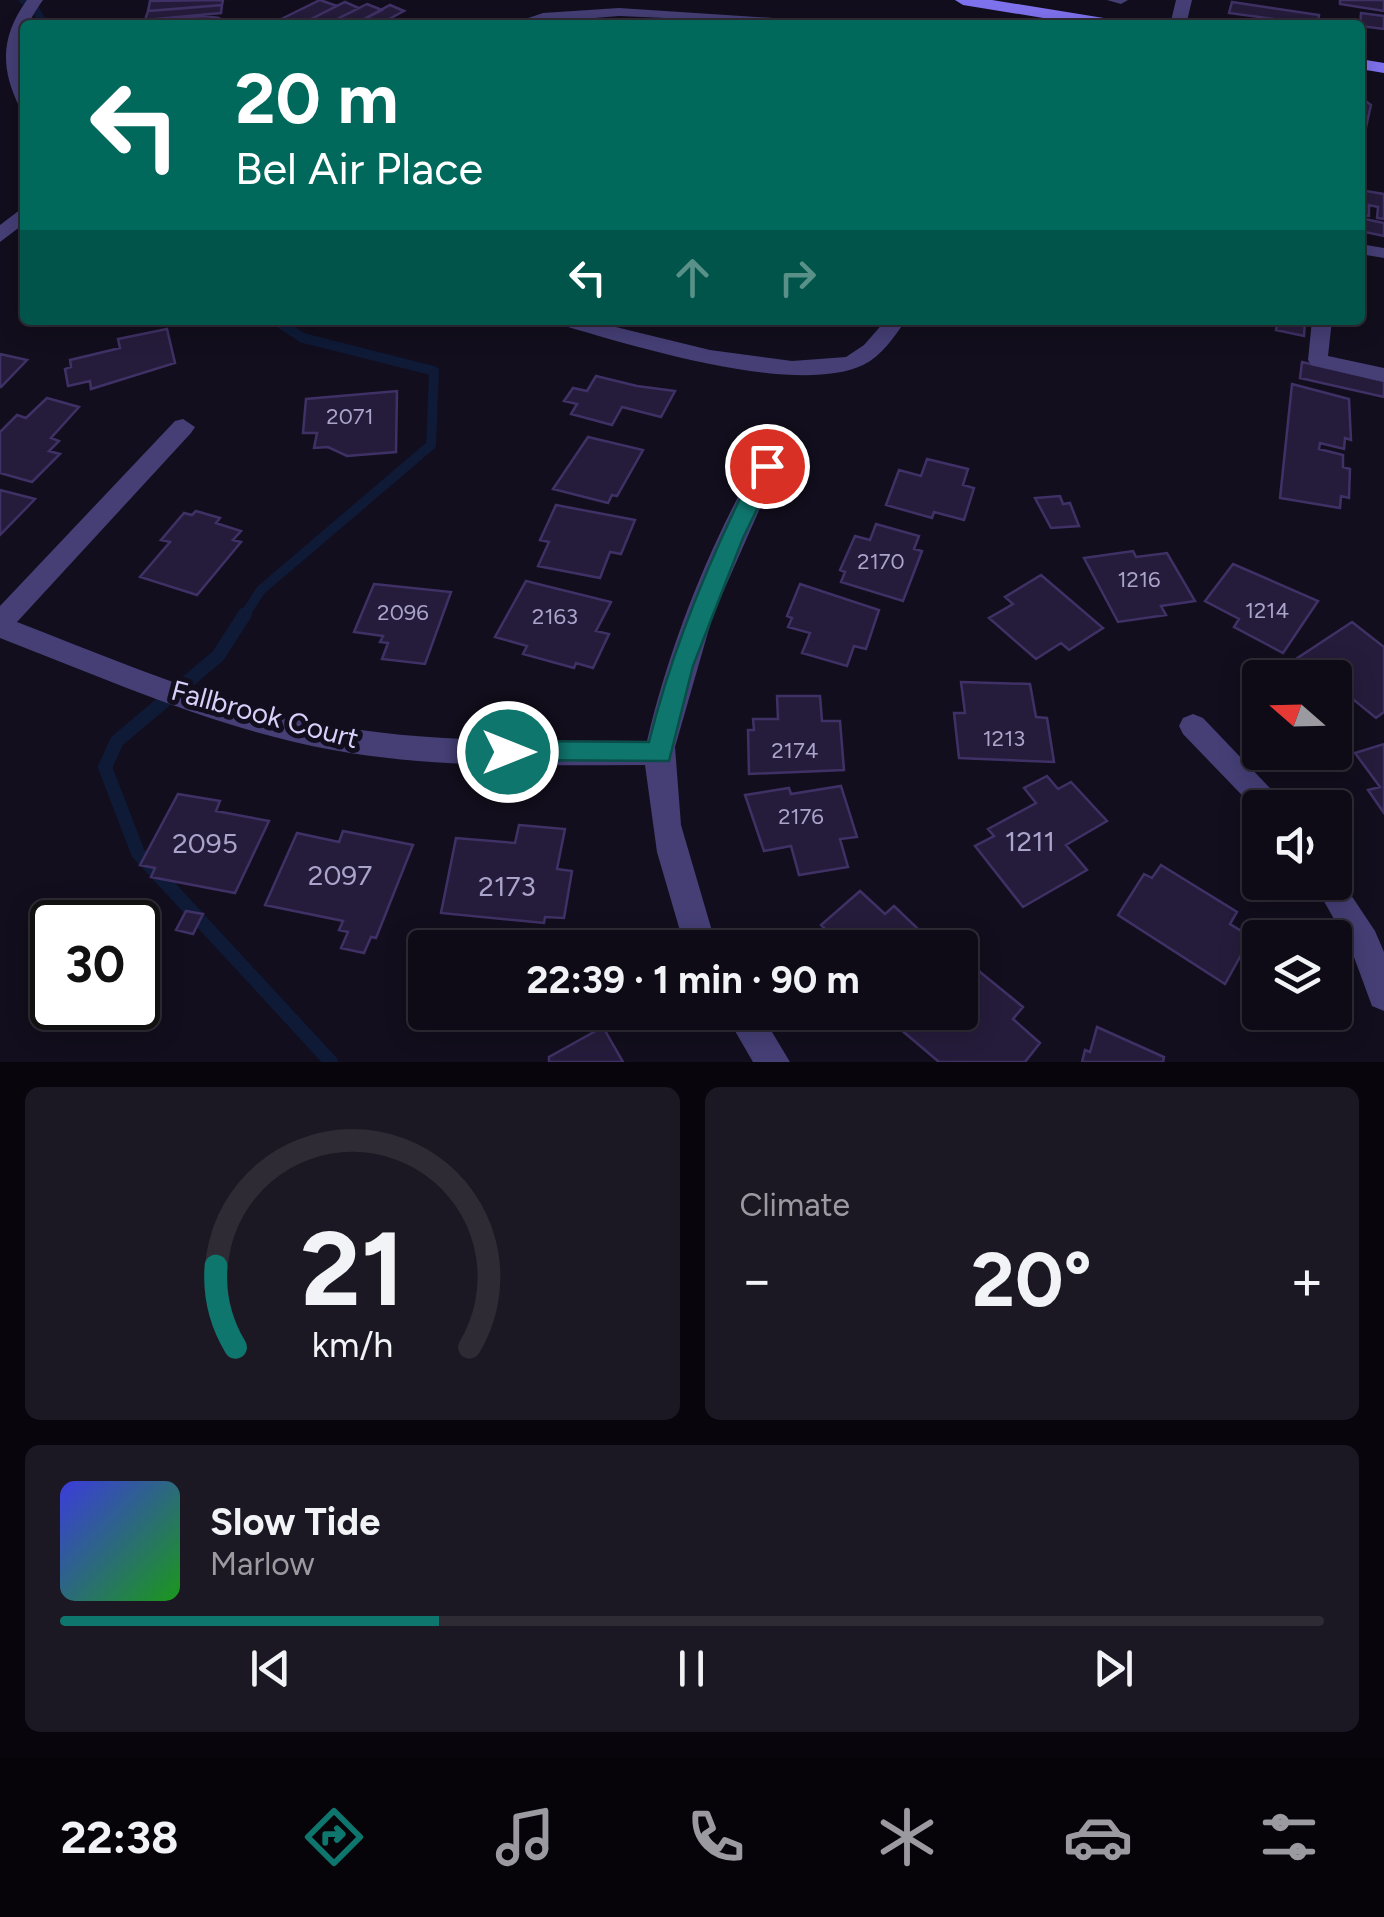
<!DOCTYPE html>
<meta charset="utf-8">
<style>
:root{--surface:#0e0a16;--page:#1c1823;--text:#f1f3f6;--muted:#9b9aa1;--line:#2e2b35;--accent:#0f766e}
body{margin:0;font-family:Figtree,sans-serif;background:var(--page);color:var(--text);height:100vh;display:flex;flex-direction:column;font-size:38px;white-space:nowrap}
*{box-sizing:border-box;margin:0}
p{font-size:32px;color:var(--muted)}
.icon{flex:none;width:55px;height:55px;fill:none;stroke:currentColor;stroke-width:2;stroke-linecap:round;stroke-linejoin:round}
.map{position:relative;height:1062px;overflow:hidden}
.panel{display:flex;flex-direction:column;gap:25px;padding:25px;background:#08060c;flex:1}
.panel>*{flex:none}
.hud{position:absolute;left:20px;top:20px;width:1345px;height:305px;border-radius:10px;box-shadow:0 5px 25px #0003,0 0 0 2px var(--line);background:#00695c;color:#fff;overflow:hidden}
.needle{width:65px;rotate:290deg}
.buttons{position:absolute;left:1242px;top:660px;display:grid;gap:20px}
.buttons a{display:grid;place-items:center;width:110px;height:110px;border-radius:10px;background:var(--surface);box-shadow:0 5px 25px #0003,0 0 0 2px var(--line);font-size:50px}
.speed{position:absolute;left:30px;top:900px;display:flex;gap:20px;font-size:50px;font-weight:700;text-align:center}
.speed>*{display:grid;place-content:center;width:130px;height:130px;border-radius:50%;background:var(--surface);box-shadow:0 5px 25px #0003,0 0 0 2px var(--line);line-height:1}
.speed .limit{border:5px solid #111;border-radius:15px;background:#fff;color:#111}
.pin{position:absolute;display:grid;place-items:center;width:85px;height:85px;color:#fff;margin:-42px;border:5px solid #fff;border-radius:50%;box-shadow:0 2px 10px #0007}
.me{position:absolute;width:110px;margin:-55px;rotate:90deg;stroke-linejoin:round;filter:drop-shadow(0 0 8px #0008)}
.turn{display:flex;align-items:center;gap:35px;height:210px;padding:0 50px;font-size:45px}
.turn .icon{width:130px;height:130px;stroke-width:2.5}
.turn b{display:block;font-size:70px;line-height:85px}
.lanes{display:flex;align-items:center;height:95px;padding:0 50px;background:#0003;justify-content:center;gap:50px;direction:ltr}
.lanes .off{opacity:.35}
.big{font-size:75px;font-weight:700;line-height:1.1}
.panel .widget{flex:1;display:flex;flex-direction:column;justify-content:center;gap:15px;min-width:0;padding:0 35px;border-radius:15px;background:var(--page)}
.panel .dial{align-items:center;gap:0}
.dial svg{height:260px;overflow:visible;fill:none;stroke:var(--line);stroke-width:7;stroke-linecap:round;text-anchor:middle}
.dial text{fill:var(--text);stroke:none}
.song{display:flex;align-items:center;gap:30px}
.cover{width:120px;height:120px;border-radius:15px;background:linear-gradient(135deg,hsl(240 70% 55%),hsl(120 70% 35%))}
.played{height:10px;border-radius:5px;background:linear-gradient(90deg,var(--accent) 30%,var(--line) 30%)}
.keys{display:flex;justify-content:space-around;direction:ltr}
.heat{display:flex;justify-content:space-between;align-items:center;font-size:55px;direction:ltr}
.panel .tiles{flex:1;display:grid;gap:25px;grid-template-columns:1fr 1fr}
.widget:last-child{grid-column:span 2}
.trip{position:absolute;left:408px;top:930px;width:570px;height:100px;border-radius:10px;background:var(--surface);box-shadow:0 5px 25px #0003,0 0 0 2px var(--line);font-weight:700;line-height:100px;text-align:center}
.dock{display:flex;height:160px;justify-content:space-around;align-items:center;background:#060409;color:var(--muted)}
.dock .icon{width:70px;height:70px}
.dock .active{color:var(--accent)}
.dock b{font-size:45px;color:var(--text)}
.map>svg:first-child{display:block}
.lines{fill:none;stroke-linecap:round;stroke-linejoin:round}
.stream-far2{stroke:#0e1a36;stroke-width:8}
.stream-far1{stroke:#0e1a36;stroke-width:10}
.stream{stroke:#0e1a36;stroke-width:14}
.building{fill:#251c3b;stroke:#3f3165;stroke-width:2.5}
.lane{fill:#453f76;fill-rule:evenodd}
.street{fill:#453f76;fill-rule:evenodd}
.secondary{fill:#7f72ee;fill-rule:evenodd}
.route{fill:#0f766e;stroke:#0a4d48;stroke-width:2.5}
.labels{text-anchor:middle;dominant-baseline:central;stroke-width:10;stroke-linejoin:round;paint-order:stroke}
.number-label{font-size:22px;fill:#aaa3ca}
.street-label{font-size:28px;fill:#d7d0f9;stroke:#120e1d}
.near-number-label{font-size:28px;fill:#aaa3ca}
</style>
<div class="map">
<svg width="1384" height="1062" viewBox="0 0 1384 1062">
<rect width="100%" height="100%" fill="#120e1d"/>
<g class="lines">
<path class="stream-far2" d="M23,0L34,6L42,21L39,25"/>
<path class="stream-far1" d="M244,616L261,590L431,445L434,371L303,338L275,320"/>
<path class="stream" d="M245,614L218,656L117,741L105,767L138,853L331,1062"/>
</g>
<path class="building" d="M223,0L222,5L148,11L150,1Z
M320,0L337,6L299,25H269Z
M1340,0H1384V11L1340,4Z
M345,2L359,8L325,25H299Z
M1232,2L1319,15L1318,25L1229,13Z
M367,4L382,10L353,25H325Z
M222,5L221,13L145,20L148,11Z
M390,5L404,11L378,25H353Z
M1361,13L1384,16V29L1360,26Z
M206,16L219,18L218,25H144L145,20Z
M1360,97L1371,105L1366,127L1360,126Z
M1360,190L1384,194V219L1377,218L1378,207L1369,205V216L1360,214Z
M1360,218L1384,223V236L1360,231Z
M1278,320H1305L1304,336L1276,330Z
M167,329L175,363L91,389L90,381L68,386L65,369L71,367L70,360L120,348L118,339Z
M0,354L27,360L1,387H0Z
M1302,362L1384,381V397L1300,378Z
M596,376L637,386L675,391L661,417L622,407L612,425L571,414L577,404L564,401L573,388L587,391Z
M1292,384L1349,399L1351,440L1345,438L1344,449L1320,443L1319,449L1343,455V467L1350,469L1349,498L1341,496L1340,508L1280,498Z
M397,391L396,452L347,456L328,447L314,448L317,433H303L306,399Z
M47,398L79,407L51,438L59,441L49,451L60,454L32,482L0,473V432L17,415L26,418Z
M588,437L643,450L617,496L612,495L608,503L553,489Z
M927,459L968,469L963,485L974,488L964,520L934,512L932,518L886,505L899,470L921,476Z
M0,490L35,499L0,535Z
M1060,496L1063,504L1070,503L1079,526L1051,528L1035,498Z
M556,505L635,520L621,554L610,552L600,578L538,566L549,542L540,540Z
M196,511L220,518L216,523L241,531L233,540L241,542L197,595L140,577L170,542L161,540L184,513L192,515Z
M876,524L919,536L914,549L922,551L903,601L841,582L845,572L840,570L855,536L870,540Z
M1133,551L1136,557L1167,553L1195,601L1161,606L1166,615L1118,622L1084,558Z
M1233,564L1318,601L1283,653L1234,627L1239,619L1205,601Z
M1041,575L1103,628L1069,650L1061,643L1036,659L989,618L1013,604L1005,597Z
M526,581L611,602L596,631L609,634L593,668L576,663L574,668L523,654L527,646L495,637Z
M374,584L451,592L425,664L382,659L388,643L380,642L383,636L354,632Z
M800,584L879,610L866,649L854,646L847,666L802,653L810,633L788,627L792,618L787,616Z
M1352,622L1384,647V712L1376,718L1343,691L1335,696V678H1313L1293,661Z
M961,682L1030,684L1036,717L1047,718L1054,762L959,758L954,713H965Z
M777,696H820L822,721H840L844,770L749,774L748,730H754L753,719H778Z
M1384,744V813L1368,790L1380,787L1355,753Z
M1047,776L1058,789L1071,782L1107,821L1066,845L1087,870L1023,907L975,846L994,836L988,829L1036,803L1024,788Z
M841,786L857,837L840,839L848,867L799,875L791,846L764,851L745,795L789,788L791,794Z
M178,794L220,801L216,811L269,821L235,893L151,877L155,868L140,865Z
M519,825L565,829L557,869L572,871L564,918L545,917L544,923L441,913L456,838L515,843Z
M343,831L413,845L376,938L371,937L364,953L341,948L348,932L339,930L343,921L265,905L297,833L339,842Z
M1161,865L1237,912L1230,924L1251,937L1225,984L1118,915L1144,874L1152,878Z
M860,891L885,914L894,906L938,948H844L821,925Z
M186,911L203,914L193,934L176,930Z
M969,963L1023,1007L1013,1019L1040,1043L1025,1062H939L899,1028L913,1012H960V972Z
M603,1027L623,1062H549V1057Z
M1097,1027L1164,1057L1163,1062H1082L1085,1050L1090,1052Z"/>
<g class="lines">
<path class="lane" d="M1107,0H1128L1121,4Z
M619,8L820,21L827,25L619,16L508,25L543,13Z
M1360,244L1384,248V258L1360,254Z
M555,320H587L710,350L792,361L846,357L864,345L886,320H906C894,337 882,356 863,365C795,397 630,345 558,324Z
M1312,320H1332L1328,356L1384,368V382L1311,365L1308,360Z"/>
<path class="street" d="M27,0H43C8,50 25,54 25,107L19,106C0,67 1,36 27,0Z
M1176,0H1192L1186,25H1170Z
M25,206V223L0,242V225Z
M183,419L195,427L191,433L17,622C121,662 225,708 335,726C438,744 543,740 647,741C670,644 709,545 759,459H775L779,465L713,615L675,747L681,825L717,948H685L657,852L645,765C541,765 436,769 333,750C217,729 109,680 0,638V606L175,421Z
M1193,714L1203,718L1289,808H1260V814L1183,734L1179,726L1183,718Z
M1335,871L1375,931L1384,952V1011L1372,1006L1351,949L1313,882H1335Z
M724,1012H760L790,1062H753Z"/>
<path class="secondary" d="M955,0H992L1116,20L1124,25H1086L963,5Z
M1360,59L1384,63V73L1360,69Z"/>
</g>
<path class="route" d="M767,458L778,466L743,538L693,666L669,761L499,760L495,752L499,744L508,741L649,742C673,645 711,555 756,466Z"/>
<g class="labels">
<g class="number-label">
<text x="350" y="416">2071</text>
<text x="881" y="561">2170</text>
<text x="1139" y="579">1216</text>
<text x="1267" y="610">1214</text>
<text x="403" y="612">2096</text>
<text x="555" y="616">2163</text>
<text x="1004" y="738">1213</text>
<text x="795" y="750">2174</text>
<text x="801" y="816">2176</text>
</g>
<g class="street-label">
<text transform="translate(265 714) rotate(15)">Fallbrook Court</text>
</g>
<g class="near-number-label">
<text x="1030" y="841">1211</text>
<text x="205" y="843">2095</text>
<text x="340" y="875">2097</text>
<text x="507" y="886">2173</text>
</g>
</g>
</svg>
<div class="buttons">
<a><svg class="needle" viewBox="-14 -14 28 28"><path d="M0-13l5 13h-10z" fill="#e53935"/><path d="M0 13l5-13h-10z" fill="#9b9aa1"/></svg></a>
<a><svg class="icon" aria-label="sound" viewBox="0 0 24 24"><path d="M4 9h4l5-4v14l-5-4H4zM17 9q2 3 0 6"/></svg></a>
<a><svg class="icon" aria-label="layers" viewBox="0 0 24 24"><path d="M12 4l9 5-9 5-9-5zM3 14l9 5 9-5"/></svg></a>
</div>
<div class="speed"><div class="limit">30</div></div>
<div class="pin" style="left:767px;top:466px;background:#d93025"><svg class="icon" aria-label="arrive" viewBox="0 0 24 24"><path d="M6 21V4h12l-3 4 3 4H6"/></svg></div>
<svg class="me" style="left:508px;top:752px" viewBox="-20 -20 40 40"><circle r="17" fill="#0f766e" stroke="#fff" stroke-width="3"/><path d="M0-11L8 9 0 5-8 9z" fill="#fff"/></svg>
<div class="trip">22:39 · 1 min · 90 m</div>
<div class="hud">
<div class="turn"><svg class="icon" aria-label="left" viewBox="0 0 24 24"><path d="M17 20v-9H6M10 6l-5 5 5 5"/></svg><div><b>20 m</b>Bel Air Place</div></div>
<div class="lanes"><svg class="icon" aria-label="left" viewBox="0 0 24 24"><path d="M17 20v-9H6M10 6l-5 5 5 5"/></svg><svg class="icon off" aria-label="ahead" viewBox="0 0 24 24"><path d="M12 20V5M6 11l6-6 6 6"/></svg><svg class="icon off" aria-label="right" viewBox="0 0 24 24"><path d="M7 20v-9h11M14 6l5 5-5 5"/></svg></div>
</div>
</div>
<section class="panel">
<div class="tiles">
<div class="widget dial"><svg viewBox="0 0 100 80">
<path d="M14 69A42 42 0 1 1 86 69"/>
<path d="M14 69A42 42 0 0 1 8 44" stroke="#0f766e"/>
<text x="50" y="56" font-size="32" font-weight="700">21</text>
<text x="50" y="72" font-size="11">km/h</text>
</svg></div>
<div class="widget"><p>Climate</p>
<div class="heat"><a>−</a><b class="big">20°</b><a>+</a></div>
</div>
<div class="widget">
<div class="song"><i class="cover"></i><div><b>Slow Tide</b><p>Marlow</p></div></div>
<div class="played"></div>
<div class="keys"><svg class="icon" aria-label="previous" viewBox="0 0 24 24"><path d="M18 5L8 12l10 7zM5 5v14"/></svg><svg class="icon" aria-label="pause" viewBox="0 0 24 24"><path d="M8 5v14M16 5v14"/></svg><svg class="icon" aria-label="next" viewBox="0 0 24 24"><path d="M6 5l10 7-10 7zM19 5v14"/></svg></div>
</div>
</div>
</section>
<nav class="dock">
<b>22:38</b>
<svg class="icon active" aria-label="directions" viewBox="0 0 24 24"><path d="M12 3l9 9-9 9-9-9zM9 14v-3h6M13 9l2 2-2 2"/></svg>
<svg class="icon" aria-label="music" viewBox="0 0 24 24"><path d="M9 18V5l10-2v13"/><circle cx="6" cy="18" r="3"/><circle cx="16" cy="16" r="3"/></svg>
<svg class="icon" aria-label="phone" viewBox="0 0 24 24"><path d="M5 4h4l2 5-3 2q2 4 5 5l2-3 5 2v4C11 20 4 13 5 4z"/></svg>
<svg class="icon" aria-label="climate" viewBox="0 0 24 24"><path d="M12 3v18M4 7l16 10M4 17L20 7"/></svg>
<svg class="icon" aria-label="car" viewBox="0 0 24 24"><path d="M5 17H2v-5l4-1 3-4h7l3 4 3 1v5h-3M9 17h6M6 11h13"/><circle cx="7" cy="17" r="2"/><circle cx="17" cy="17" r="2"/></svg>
<svg class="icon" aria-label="filters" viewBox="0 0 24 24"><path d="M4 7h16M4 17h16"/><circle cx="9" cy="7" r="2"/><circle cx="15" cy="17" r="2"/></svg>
</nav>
